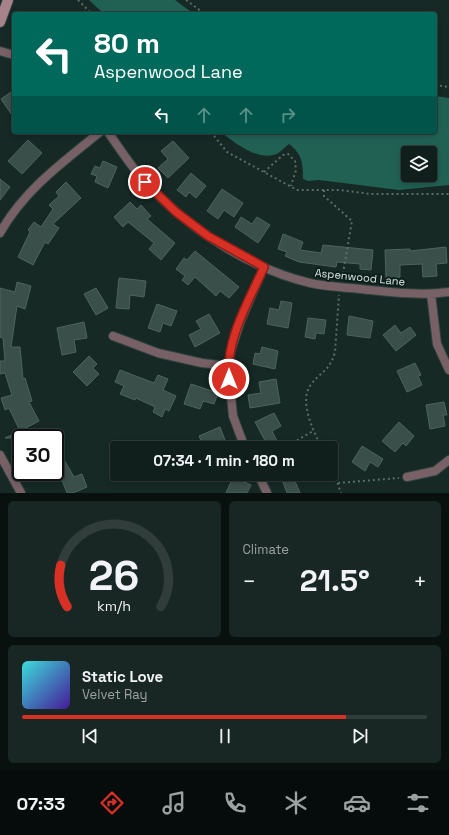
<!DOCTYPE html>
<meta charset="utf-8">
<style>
:root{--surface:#101f1b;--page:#192724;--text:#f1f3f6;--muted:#9ca2a3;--line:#303d3a;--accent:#d93025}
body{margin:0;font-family:"Space Grotesk",sans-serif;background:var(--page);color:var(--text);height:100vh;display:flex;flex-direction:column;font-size:15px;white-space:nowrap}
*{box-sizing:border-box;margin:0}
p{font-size:13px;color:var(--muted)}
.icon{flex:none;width:22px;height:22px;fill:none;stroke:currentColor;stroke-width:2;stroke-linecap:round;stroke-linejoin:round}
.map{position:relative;height:493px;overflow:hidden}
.panel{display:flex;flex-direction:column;gap:8px;padding:8px;background:#09110f;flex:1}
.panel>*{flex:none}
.guide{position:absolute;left:12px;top:12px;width:425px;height:122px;border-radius:4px;box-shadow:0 2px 6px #0003,0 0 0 1px var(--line);background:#00695c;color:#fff;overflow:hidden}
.fabs{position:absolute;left:401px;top:146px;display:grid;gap:8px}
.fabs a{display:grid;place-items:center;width:36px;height:36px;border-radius:4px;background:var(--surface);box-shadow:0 2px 6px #0003,0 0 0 1px var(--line);font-size:20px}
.speed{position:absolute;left:12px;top:429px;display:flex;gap:8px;font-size:20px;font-weight:700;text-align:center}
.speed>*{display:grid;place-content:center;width:52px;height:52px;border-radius:50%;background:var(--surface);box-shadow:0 2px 6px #0003,0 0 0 1px var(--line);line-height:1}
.speed .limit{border:2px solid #111;border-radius:6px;background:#fff;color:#111}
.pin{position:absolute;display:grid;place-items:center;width:34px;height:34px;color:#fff;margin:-17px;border:2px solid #fff;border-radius:50%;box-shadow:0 1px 4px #0007}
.me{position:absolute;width:44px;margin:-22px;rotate:0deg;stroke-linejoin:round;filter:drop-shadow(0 0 3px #0008)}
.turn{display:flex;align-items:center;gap:14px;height:84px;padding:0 16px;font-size:18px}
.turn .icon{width:52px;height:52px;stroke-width:2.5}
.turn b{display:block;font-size:28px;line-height:34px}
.lanes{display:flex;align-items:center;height:38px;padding:0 16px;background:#0003;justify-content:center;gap:20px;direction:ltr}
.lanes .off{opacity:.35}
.big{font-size:30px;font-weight:600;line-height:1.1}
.panel .card{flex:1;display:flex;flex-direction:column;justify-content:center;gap:6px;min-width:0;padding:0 14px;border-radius:6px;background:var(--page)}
.panel .dial{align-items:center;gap:0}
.dial svg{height:104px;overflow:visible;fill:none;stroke:var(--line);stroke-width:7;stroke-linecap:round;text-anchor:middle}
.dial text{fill:var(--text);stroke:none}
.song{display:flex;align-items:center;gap:12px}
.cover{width:48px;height:48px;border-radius:6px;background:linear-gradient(135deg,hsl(180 70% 55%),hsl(260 70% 35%))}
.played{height:4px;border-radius:2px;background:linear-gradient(90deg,var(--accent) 80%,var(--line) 80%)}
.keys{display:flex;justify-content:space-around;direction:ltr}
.heat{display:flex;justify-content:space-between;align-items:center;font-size:22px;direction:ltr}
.panel .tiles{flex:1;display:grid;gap:8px;grid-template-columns:1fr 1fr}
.card:last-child{grid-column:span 2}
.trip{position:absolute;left:110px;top:441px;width:228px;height:40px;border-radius:4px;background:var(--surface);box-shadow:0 2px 6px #0003,0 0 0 1px var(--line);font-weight:600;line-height:40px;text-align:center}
.dock{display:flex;height:64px;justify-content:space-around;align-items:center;background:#060c0b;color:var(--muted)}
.dock .icon{width:28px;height:28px}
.dock .selected{color:var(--accent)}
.dock b{font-size:18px;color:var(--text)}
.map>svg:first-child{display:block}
.water{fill:#216154;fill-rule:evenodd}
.building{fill:#3b4f4a;stroke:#4f635e}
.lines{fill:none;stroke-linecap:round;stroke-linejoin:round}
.minor-casing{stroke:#32443f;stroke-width:10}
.secondary-casing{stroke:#32443f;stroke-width:12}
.path{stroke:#5c6c68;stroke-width:2;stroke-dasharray:2 3;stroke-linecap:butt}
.minor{stroke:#786166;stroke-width:8}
.secondary{stroke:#a7828b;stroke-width:10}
.route-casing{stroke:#8d1f18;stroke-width:10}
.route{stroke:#d93025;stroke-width:7}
.labels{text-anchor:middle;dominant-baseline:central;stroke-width:4;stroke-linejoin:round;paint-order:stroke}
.street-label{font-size:11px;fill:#dbe7e4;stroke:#0c1f1b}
</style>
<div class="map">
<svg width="449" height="493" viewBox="0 0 449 493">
<rect width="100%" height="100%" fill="#162924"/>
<path class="water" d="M89,0H175L194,14H104Z
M435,96L449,98V185L399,190L319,180L308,181L303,179C303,163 302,154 289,144C284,148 279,154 273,155C255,159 235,143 221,132H435ZM408,153H430V175H408Z"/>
<path class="building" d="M14,90V118L1,99Z
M28,140L42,153L22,174L8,161Z
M173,141L189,158L168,178L158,168L168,159L161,151Z
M103,161L117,167L108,188L95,182L97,176L91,174L95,166L100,168Z
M191,173L206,186L196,198L189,192L186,197L177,190Z
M0,179L10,187L0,200Z
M66,182L81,198L53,224L59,228L48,244L45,242L33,265L18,257L30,232L28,230L34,222L41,227L53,209L49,205L59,196L56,192Z
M222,189L243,203L234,217L224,210L218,219L207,211Z
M130,202L137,209L141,205L151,216L147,219L175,243L161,260L149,249L154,243L128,222L123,227L114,217Z
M241,217L252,224L257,217L270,225L258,243L235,227Z
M283,234L303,242L300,250L321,253L323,245L373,250L371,270L360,269V264L337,262L336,267L299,262L285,256L287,252L278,249Z
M446,247L447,263L436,264L437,276L423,277L422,264L400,265V277L386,278L385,250L410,249V251Z
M195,251L239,287L229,298L220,291L216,296L195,277L188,285L182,280L185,276L176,269L184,258L187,260Z
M119,278L146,281L144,297L130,295L129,309L116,308Z
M17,282L31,286L25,309L17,306L11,347H20L23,379L25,378L32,401L29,402L39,421L20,431L9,408L5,410L1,398L12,395L5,373L0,374V361H5L3,338L0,337V288L15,292Z
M96,288L108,308L96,315L84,294Z
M281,301L292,303L288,328L267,324L270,308L279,310Z
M157,304L177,311L171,326L163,323L160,332L148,328Z
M209,314L220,333L195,347L189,335L201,329L196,321Z
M349,316L373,321L370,338L347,335Z
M308,318L326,320L324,334L316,333L315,339L305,337Z
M84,322L87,338L74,340L76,352L62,355L57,328Z
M395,325L401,333L410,327L416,335L396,351L383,335Z
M262,347L278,351L275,369L253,364L255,353L260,354Z
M89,356L97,364L93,368L99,374L87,386L73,372Z
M415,363L421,375L418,376L422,385L407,392L397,371Z
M120,370L154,383L158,375L168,379L163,390L176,396L169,411L165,409L162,417L153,412L155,407L136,398L135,400L120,394L124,386L115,382Z
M276,379L280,403L250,408L248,395L261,393L259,382Z
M191,384L218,393L214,404L203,401L200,409L184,404Z
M444,402L447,415H443L445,426L430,429L426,405Z
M274,413L281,426L272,431L278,443L269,448L255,422Z
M399,422L414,436L406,446L403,443L395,452L382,441Z
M220,427L225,440L219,443L221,448H204L199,436Z
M27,428L32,438H5Z
M55,444L74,477L82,474L87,487L73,493H67L59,473L44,481L39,472H55Z
M362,446L383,459L378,467L370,462L365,471L352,462Z
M280,474H292L300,493H287Z
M233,477L251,485L247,493H226Z"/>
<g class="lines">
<g class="minor-casing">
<path id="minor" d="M0,51L14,55
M108,132C120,149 132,168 146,183C189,229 248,268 310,283C326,287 345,287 361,289C390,292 420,296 449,292
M0,233C24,190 63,162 100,132
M431,294L437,344L449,370
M113,336L158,353L202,363L228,366
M245,448L233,416L228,366L231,350L241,320L264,267
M0,455L21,493
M258,474L267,493
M407,477L435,471L449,460"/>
</g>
<g class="secondary-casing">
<path id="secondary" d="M0,22L8,0"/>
</g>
<path class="path" d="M78,0L92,14
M186,0L205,14
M435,85L449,87
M211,132L227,152L297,190H339L371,194H449
M264,172L283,155L288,154L295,161L296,170L291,186
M324,190V196L352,221L342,279
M284,448L313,431
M322,448C314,433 299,402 310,386C320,371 329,373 335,352L339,295
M331,464L341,493
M338,483L399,478"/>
<use href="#minor" class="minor"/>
<use href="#secondary" class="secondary"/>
</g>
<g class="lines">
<g class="route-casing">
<path id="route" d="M145,182L176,212L208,236L264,267C249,301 225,340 229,379"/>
</g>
<use href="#route" class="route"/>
</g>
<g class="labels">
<g class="street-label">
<text transform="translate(360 277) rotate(6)">Aspenwood Lane</text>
</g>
</g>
</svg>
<div class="fabs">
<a><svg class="icon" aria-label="layers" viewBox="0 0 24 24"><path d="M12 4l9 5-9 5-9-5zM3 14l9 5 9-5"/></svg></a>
</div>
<div class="speed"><div class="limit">30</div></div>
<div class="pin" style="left:145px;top:182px;background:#d93025"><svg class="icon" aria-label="arrive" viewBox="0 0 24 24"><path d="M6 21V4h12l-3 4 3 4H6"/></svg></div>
<svg class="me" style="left:229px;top:379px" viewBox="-20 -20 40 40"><circle r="17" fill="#d93025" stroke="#fff" stroke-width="3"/><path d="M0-11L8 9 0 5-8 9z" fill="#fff"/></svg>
<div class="trip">07:34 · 1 min · 180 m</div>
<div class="guide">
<div class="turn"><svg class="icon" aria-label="left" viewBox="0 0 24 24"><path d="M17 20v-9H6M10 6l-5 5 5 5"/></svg><div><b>80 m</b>Aspenwood Lane</div></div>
<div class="lanes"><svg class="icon" aria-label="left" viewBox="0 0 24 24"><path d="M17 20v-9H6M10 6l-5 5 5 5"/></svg><svg class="icon off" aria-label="ahead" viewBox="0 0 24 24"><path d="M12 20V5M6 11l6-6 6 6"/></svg><svg class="icon off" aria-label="ahead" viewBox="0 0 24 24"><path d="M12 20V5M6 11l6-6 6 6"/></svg><svg class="icon off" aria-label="right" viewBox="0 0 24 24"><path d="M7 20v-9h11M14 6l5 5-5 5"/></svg></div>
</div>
</div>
<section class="panel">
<div class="tiles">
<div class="card dial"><svg viewBox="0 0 100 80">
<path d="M14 69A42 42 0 1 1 86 69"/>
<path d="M14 69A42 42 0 0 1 9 37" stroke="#d93025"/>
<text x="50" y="56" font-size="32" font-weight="700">26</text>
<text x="50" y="72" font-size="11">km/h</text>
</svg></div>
<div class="card"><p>Climate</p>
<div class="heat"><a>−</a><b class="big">21.5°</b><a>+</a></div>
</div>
<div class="card">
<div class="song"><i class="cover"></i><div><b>Static Love</b><p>Velvet Ray</p></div></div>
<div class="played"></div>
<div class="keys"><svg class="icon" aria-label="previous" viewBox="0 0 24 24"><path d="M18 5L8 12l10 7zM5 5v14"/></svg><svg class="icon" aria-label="pause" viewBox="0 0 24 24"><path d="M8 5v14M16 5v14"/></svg><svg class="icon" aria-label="next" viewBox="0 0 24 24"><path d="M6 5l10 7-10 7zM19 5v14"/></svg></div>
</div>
</div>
</section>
<nav class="dock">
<b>07:33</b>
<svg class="icon selected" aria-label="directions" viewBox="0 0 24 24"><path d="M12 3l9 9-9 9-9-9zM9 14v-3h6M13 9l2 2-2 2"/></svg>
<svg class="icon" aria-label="music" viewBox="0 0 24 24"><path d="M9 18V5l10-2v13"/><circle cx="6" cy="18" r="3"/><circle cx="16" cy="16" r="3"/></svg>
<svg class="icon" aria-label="phone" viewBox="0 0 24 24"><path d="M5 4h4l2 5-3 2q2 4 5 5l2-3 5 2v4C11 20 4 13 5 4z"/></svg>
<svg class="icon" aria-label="climate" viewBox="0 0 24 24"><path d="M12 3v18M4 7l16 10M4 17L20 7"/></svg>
<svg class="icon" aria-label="car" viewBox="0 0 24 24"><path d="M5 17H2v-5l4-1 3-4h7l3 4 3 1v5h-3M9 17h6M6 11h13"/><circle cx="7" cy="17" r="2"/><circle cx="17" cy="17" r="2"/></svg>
<svg class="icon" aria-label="filters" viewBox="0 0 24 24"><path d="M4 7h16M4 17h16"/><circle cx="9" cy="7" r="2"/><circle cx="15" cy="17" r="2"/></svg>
</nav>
